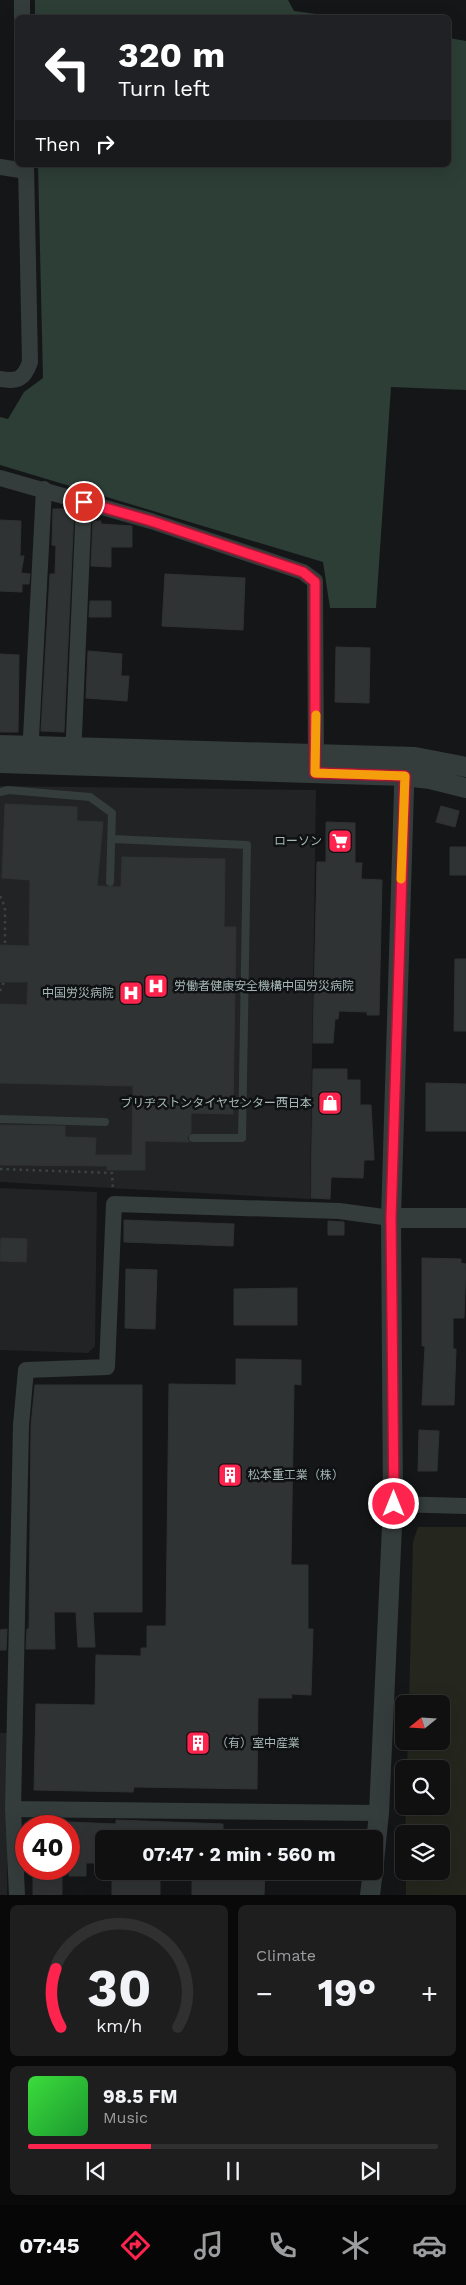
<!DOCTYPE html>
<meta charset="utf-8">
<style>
:root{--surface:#101011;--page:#1e1e1f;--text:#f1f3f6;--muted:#9c9d9f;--line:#303031;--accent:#ff244e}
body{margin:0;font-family:"Work Sans","Noto Sans JP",sans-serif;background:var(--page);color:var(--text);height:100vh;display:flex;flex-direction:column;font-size:19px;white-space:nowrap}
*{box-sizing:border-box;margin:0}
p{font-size:16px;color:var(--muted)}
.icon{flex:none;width:28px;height:28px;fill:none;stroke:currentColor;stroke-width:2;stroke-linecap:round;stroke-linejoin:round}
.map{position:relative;height:1895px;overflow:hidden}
.sheet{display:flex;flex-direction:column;gap:10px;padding:10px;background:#090909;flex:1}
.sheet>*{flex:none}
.hud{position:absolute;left:15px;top:15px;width:436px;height:152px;border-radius:8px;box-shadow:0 5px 20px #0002,0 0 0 1px var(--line);background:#202124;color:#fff;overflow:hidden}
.needle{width:32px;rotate:252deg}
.controls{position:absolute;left:395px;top:1695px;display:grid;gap:10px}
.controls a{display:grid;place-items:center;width:55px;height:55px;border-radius:8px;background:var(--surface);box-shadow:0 5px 20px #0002,0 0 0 1px var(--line);font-size:25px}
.speed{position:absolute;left:15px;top:1815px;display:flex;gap:10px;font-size:25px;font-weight:700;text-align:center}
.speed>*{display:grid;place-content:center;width:65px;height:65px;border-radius:50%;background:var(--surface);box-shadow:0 5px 20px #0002,0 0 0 1px var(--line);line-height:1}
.speed .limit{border:8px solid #d22;background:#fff;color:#111}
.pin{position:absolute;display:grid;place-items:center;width:42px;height:42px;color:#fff;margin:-21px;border:2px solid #fff;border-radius:50%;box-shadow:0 1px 5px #0007}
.me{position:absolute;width:55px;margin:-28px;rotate:0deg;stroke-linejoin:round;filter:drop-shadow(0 0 4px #0008)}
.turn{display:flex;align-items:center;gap:18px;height:105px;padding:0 20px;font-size:22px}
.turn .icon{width:65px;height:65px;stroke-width:2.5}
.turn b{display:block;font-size:35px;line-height:42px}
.then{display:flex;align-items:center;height:48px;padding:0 20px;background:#0003;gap:10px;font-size:19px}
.big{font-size:38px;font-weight:700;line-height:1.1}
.sheet .tile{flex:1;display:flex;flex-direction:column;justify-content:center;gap:8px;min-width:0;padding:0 18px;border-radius:8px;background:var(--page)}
.sheet .dial{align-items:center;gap:0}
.dial svg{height:130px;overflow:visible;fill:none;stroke:var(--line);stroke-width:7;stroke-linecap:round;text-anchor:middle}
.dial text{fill:var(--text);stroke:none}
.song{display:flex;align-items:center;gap:15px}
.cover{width:60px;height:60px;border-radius:8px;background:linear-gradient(135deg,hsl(120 70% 55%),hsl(130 70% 35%))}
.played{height:5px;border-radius:2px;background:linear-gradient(90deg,var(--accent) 30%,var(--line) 30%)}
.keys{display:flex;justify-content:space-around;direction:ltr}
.heat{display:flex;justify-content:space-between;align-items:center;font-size:28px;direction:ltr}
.sheet .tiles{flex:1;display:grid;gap:10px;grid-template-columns:1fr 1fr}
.tile:last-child{grid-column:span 2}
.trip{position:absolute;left:95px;top:1830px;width:288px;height:50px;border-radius:8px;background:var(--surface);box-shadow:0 5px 20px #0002,0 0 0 1px var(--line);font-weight:700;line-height:50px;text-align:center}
.menu{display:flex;height:80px;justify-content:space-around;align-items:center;background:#060607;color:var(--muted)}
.menu .icon{width:35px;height:35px}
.menu .on{color:var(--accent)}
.menu b{font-size:22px;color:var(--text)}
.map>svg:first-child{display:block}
.built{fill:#212324}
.green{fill:#25271e}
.water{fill:#2c3e36}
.building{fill:#303333;stroke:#2f3233}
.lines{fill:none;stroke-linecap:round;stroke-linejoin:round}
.path{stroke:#3b4342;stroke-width:2.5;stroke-dasharray:2.5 4;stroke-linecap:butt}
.service{stroke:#353c3c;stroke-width:8}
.minor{stroke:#353c3c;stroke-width:16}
.tertiary{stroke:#353c3c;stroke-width:20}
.route-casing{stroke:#a61733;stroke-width:12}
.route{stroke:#ff244e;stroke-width:9}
.slow{stroke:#f59e0b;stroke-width:9}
.labels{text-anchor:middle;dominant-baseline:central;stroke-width:5;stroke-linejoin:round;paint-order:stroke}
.poi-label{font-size:12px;fill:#a5b8b5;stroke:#101112;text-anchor:end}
</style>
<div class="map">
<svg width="466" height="1895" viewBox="0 0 466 1895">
<rect width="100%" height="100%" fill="#151617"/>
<path class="built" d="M0,786L316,790L310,1199L0,1182Z
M0,1188L97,1192L95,1346L88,1353L0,1350Z
M0,1733H9L7,1895H0Z"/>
<path class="green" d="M418,1527H466V1895H406V1871H441V1834H405L406,1806H441V1769H407L408,1741H441V1704H409L413,1542Z"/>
<path class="water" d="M35,0H288L294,11L338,17H35Z
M449,38L466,41V390L391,387L376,608H330L323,562L0,465V417L8,419L24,392L43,378L38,165H449Z"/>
<path class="building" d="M53,509H74L64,732L41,731L50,574H55L56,546L52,545Z
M0,520L21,521L20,556H24L21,573L30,574L29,584H22V592L0,591Z
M93,521H101V524L132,526V547H111V567L91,566Z
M165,574L245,578L243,630L162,626Z
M90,601H111V617H89Z
M336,647L370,648L369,703L335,702Z
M88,651L122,654L121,676H129L127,701L86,698Z
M0,654L19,655L18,732H0Z
M5,804L77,807V821L103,822L97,886L121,887L122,857L225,859L224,927H236L233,1114L191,1113V1133L187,1138L189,1142L145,1141V1170H107V1166L0,1165V1125L65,1126V1137L96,1138L95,1155H132L133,1086L0,1083V1004L27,1005L28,982H0V945L29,946L30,880L2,878Z
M441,806L459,811L455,827L436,822Z
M326,822L355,823V863H362L361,879L382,880L379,1015H367V1012L339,1011L338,1019H335L333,1043H313L317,862H326Z
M450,847H466V875H450Z
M455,959H466V1031H454Z
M313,1069H347V1080H360V1105H371L374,1160H364L363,1178L331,1177L330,1199L311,1198Z
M426,1083L466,1084V1131H426Z
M124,1220L234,1224L233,1246L124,1242Z
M328,1221L344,1222V1235H328Z
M1,1238L27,1239L26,1262L0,1261Z
M422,1258L461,1259V1263L466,1264L464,1318H453V1349H456L454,1405H422L425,1346H422Z
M126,1269L157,1270L155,1329L125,1328Z
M297,1288V1325H234V1289Z
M236,1359L301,1360V1385L294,1384L291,1565H308V1629H313L311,1695L291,1694L292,1698H258L257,1789L134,1787L133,1792L34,1790L36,1704L95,1705L96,1655L141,1656V1648H147V1626H166L169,1384L236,1385Z
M35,1385H142V1612H93L95,1647H78L76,1612H54L55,1649H26L27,1629H29L31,1426Z
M419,1430L439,1431L437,1471H418Z
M7,1629L6,1650H0V1630Z
M116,1820L223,1824V1839H96V1863H86V1876H69V1822L116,1824Z
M33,1869H62V1895H33Z
M112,1871H160V1895H112Z
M192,1871L265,1874L264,1895H192Z"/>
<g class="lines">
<path class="path" d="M0,896L5,907V945
M0,991L4,982
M0,1169L112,1173L113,1190"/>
<path class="service" d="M0,792L8,790L90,797L112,813L110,882
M112,839L247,845L242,1138H193
M0,1119L105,1122"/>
<path class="minor" d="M22,0V18
M0,167L26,171
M0,379C18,382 24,379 30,362L26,165
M0,478L151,521L303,572L315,581L316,767
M30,757L44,489
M73,758L84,502
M393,1504L466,1506
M13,1809L379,1813
M17,1895L13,1809L21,1425L26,1370L107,1367L114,1204L339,1211L391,1218"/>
<path class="tertiary" d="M0,745L415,757L466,767
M0,763L405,776L430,779L466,788
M391,1218H466
M374,1862L379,1813L393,1504L391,1218L405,757
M370,1895L373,1871"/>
</g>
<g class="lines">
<g class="route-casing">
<path id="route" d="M84,502L151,521L303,572L315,582V773L405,776L391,1218L394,1504"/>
</g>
<use href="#route" class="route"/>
<path class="slow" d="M316,715L315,773L405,776L401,879"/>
</g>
<defs>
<g id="supermarket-square" transform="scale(1.25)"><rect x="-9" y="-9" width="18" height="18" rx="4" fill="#ff244e" stroke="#101112"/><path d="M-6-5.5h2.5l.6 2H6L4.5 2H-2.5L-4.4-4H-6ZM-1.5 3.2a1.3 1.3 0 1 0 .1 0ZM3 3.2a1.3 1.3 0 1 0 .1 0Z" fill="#fff"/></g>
<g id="hospital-square" transform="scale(1.25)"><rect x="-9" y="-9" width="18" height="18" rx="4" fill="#ff244e" stroke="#101112"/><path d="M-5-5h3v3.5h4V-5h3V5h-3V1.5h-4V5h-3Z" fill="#fff"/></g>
<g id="shop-square" transform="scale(1.25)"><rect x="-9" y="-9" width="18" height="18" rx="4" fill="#ff244e" stroke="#101112"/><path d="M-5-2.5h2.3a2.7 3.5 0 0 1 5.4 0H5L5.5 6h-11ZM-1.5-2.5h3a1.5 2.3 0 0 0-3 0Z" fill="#fff"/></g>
<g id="building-square" transform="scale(1.25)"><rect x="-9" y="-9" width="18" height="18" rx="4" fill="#ff244e" stroke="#101112"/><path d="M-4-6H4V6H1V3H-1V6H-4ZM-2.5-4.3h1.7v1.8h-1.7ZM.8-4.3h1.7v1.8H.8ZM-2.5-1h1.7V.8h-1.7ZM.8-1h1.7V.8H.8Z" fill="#fff"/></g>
</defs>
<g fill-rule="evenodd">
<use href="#supermarket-square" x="340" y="841"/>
<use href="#hospital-square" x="156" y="986"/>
<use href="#hospital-square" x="131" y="993"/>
<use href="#shop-square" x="330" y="1103"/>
<use href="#building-square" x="230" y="1475"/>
<use href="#building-square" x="198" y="1743"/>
</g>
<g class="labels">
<g class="poi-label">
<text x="322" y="841">ローソン</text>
<text x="174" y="986" text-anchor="start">労働者健康安全機構中国労災病院</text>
<text x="114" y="993">中国労災病院</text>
<text x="312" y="1103">ブリヂストンタイヤセンター西日本</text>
<text x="248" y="1475" text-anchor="start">松本重工業（株）</text>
<text x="216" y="1743" text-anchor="start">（有）室中産業</text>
</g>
</g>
</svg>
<div class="controls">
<a><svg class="needle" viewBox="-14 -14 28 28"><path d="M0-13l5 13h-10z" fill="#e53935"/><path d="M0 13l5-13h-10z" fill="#9c9d9f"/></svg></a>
<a><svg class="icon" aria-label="search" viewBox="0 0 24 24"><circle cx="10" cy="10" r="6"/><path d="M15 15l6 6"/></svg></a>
<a><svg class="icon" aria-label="layers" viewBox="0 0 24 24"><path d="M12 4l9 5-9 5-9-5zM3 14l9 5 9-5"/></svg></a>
</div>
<div class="speed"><div class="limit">40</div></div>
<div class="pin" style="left:84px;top:502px;background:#d93025"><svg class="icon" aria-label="arrive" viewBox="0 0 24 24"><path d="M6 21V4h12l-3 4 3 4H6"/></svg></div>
<svg class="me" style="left:394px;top:1504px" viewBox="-20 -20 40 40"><circle r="17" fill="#ff244e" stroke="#fff" stroke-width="3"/><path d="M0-11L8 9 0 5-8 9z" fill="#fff"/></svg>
<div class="trip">07:47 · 2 min · 560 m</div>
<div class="hud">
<div class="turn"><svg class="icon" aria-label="left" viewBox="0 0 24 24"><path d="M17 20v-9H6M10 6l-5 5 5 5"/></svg><div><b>320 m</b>Turn left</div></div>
<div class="then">Then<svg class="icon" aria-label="right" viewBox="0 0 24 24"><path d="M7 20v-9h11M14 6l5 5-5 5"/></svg></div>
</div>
</div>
<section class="sheet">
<div class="tiles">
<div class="tile dial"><svg viewBox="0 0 100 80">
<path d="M14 69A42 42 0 1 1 86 69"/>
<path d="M14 69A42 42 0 0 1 11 33" stroke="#ff244e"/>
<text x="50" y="56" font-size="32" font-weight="700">30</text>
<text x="50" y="72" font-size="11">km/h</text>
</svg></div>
<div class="tile"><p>Climate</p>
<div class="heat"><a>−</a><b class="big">19°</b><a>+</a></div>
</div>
<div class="tile">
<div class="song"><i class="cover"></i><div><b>98.5 FM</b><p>Music</p></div></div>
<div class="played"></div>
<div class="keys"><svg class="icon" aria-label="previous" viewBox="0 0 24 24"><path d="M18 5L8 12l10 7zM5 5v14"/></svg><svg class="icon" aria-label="pause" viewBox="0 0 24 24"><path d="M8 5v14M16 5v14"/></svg><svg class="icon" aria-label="next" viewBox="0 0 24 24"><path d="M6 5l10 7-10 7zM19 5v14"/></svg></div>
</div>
</div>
</section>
<nav class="menu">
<b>07:45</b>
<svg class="icon on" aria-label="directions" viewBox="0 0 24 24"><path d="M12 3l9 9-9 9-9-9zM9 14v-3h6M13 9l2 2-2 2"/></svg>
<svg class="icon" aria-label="music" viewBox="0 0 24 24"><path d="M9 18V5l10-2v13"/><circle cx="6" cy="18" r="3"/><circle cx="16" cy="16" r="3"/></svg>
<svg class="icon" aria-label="phone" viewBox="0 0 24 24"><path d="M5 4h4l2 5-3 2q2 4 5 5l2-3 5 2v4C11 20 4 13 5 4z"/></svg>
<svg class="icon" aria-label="climate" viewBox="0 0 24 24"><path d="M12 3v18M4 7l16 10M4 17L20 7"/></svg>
<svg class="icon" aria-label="car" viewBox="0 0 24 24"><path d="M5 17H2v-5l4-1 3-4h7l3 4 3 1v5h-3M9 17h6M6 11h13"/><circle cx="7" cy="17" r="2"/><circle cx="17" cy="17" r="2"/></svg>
</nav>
